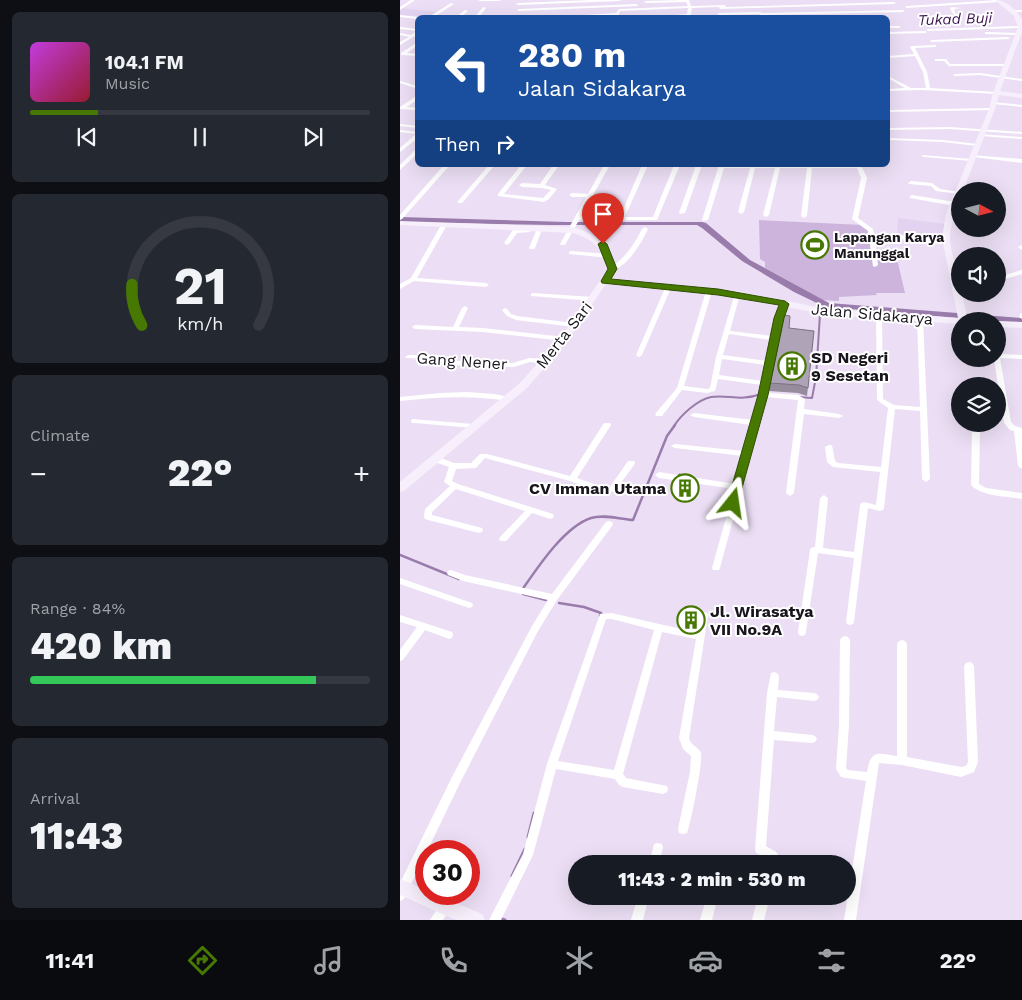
<!DOCTYPE html>
<meta charset="utf-8">
<style>
:root{--surface:#171b24;--page:#242831;--text:#f1f3f6;--muted:#9ea1a6;--line:#363941;--accent:#467802}
body{margin:0;font-family:"Work Sans",sans-serif;background:var(--page);color:var(--text);height:100vh;display:flex;flex-direction:column;font-size:19px;white-space:nowrap}
*{box-sizing:border-box;margin:0}
p{font-size:16px;color:var(--muted)}
.icon{flex:none;width:28px;height:28px;fill:none;stroke:currentColor;stroke-width:2;stroke-linecap:round;stroke-linejoin:round}
.map{position:relative;flex:1;overflow:hidden}
.details{display:flex;flex-direction:column;gap:12px;padding:12px;background:#0d0f14;width:400px}
.details>*{flex:none}
.guide{position:absolute;left:15px;top:15px;width:475px;height:152px;border-radius:8px;box-shadow:0 5px 20px #0002;background:#1a4fa0;color:#fff;overflow:hidden}
.needle{width:32px;rotate:97deg}
.controls{position:absolute;left:551px;top:182px;display:grid;gap:10px}
.controls a{display:grid;place-items:center;width:55px;height:55px;border-radius:50%;background:var(--surface);box-shadow:0 5px 20px #0002;font-size:25px}
.speed{position:absolute;left:15px;top:840px;display:flex;gap:10px;font-size:25px;font-weight:700;text-align:center}
.speed>*{display:grid;place-content:center;width:65px;height:65px;border-radius:50%;background:var(--surface);box-shadow:0 5px 20px #0002;line-height:1}
.speed .limit{border:8px solid #d22;background:#fff;color:#111}
.pin{position:absolute;display:grid;place-items:center;width:42px;height:42px;color:#fff;margin:-51px -21px;border-radius:50% 50% 50% 0;rotate:-45deg;box-shadow:0 0 5px #0007}
.pin .icon{rotate:45deg}
.me{position:absolute;width:55px;margin:-28px;rotate:15deg;stroke-linejoin:round;filter:drop-shadow(0 0 4px #0008)}
.turn{display:flex;align-items:center;gap:18px;height:105px;padding:0 20px;font-size:22px}
.turn .icon{width:65px;height:65px;stroke-width:2.5}
.turn b{display:block;font-size:35px;line-height:42px}
.then{display:flex;align-items:center;height:48px;padding:0 20px;background:#0003;gap:10px;font-size:19px}
.big{font-size:38px;font-weight:800;line-height:1.1}
.details .tile{flex:1;display:flex;flex-direction:column;justify-content:center;gap:8px;min-width:0;padding:0 18px;border-radius:8px;background:var(--page)}
.details .dial{align-items:center;gap:0}
.dial svg{height:130px;overflow:visible;fill:none;stroke:var(--line);stroke-width:7;stroke-linecap:round;text-anchor:middle}
.dial text{fill:var(--text);stroke:none}
.song{display:flex;align-items:center;gap:15px}
.cover{width:60px;height:60px;border-radius:8px;background:linear-gradient(135deg,hsl(290 70% 55%),hsl(350 70% 35%))}
.played{height:5px;border-radius:2px;background:linear-gradient(90deg,var(--accent) 20%,var(--line) 20%)}
.keys{display:flex;justify-content:space-around;direction:ltr}
.heat{display:flex;justify-content:space-between;align-items:center;font-size:28px;direction:ltr}
.charge{height:8px;border-radius:4px;background:linear-gradient(90deg,#34c759 84%,var(--line) 0)}
.trip{position:absolute;left:168px;top:855px;width:288px;height:50px;border-radius:25px;background:var(--surface);box-shadow:0 5px 20px #0002;font-weight:800;line-height:50px;text-align:center}
.dock{display:flex;height:80px;justify-content:space-around;align-items:center;background:#090b0e;color:var(--muted)}
.dock .icon{width:35px;height:35px}
.dock .active{color:var(--accent)}
.dock b{font-size:22px;color:var(--text)}
main{display:flex;flex:1;min-height:0}
.map>svg:first-child{display:block}
.built{fill:#e4d3f0}
.green{fill:#cdb4dc}
.water{fill:#997cab}
.lines{fill:none;stroke-linecap:round;stroke-linejoin:round}
.stream-far2{stroke:#997cab;stroke-width:2}
.stream-far1{stroke:#997cab;stroke-width:2.5}
.stream{stroke:#997cab;stroke-width:3}
.street{fill:#fff;fill-rule:evenodd}
.secondary{fill:#f7effb;fill-rule:evenodd}
.wall{fill:#968c9e}
.shaded-wall{fill:#7a7281}
.building{fill:#afa3b8;stroke:#7a7281}
.route{fill:#467802;stroke:#2e4e01}
.labels{text-anchor:middle;dominant-baseline:central;stroke-width:4;stroke-linejoin:round;paint-order:stroke}
.far-poi-label{font-size:14px;font-weight:bold;fill:#1a151d;stroke:#fff;text-anchor:start}
.far-water-label{font-size:15px;font-style:italic;fill:#3a124e;stroke:#fff}
.street-label{font-size:16px;fill:#1a151d;stroke:#fff}
.poi-label{font-size:16px;font-weight:bold;fill:#1a151d;stroke:#fff;text-anchor:start}
</style>
<main>
<section class="details">
<div class="tile">
<div class="song"><i class="cover"></i><div><b>104.1 FM</b><p>Music</p></div></div>
<div class="played"></div>
<div class="keys"><svg class="icon" aria-label="previous" viewBox="0 0 24 24"><path d="M18 5L8 12l10 7zM5 5v14"/></svg><svg class="icon" aria-label="pause" viewBox="0 0 24 24"><path d="M8 5v14M16 5v14"/></svg><svg class="icon" aria-label="next" viewBox="0 0 24 24"><path d="M6 5l10 7-10 7zM19 5v14"/></svg></div>
</div>
<div class="tile dial"><svg viewBox="0 0 100 80">
<path d="M14 69A42 42 0 1 1 86 69"/>
<path d="M14 69A42 42 0 0 1 8 44" stroke="#467802"/>
<text x="50" y="56" font-size="32" font-weight="700">21</text>
<text x="50" y="72" font-size="11">km/h</text>
</svg></div>
<div class="tile"><p>Climate</p>
<div class="heat"><a>−</a><b class="big">22°</b><a>+</a></div>
</div>
<div class="tile"><p>Range · 84%</p><b class="big">420 km</b><div class="charge"></div></div>
<div class="tile"><p>Arrival</p><b class="big">11:43</b></div>
</section>
<div class="map">
<svg width="622" height="920" viewBox="0 0 622 920">
<rect width="100%" height="100%" fill="#ecdff5"/>
<path class="built" d="M3,8L37,12L28,17L0,15V10Z
M498,218L546,224L542,236H497Z"/>
<path class="green" d="M359,220L463,225L469,230L473,260L496,261L498,263L505,293H476L477,295L439,297V301L423,300L365,268V262L360,259Z"/>
<path class="water" d="M0,217L166,222H302L306,223L350,260L429,303L622,318V323L425,307L394,292L342,261L302,228L297,225H151L0,222Z"/>
<g class="lines">
<path class="stream-far2" d="M398,397L412,398L416,377L420,314
M274,426C281,415 297,400 311,397C329,394 339,402 361,394"/>
<path class="stream-far1" d="M0,555L59,579
M122,590C138,567 164,527 191,518C204,514 220,519 233,520L267,436L275,425
M123,594L146,600
M159,603L184,607L201,613L200,616"/>
<path class="stream" d="M128,837L134,813
M112,876L125,849
M102,919L105,920"/>
<path class="street" d="M11,0H15L0,10V7Z
M78,0H101L99,1H80Z
M191,0H221L219,1L118,5L116,4L118,3Z
M283,0H289L291,6L325,5L326,7L494,2L496,3L494,4L320,9L319,7L292,8L290,18H286V16L241,18L287,14L288,8L220,11L218,18H214L215,15L170,18H136L216,13L219,9L288,6L286,2L246,3L244,2L246,1Z
M597,0L601,1L599,2L507,8L505,7L507,6Z
M51,3L54,4L32,18H27Z
M237,4L238,6L119,11L117,10L119,9Z
M83,7L86,8L79,17L96,18H69L75,17Z
M552,7L561,8L554,9L556,15L553,14L550,8Z
M65,10L68,11L60,18H55Z
M504,10L503,12L361,15L359,14L319,15L317,14L319,13L360,12L362,13Z
M613,10H622V12H612Z
M0,15L18,17L20,18H18V19L0,17Z
M488,26H499L501,27L499,28H488Z
M621,26H622L621,28L528,31L526,30L528,29Z
M0,27L18,29V34L0,45V42L9,37L0,35V33L11,35L17,31L0,29Z
M525,31L527,32L526,33L488,34V32Z
M586,32L619,33L621,34L619,35L585,34V32Z
M608,37L610,38L609,39L532,42L530,41L532,40Z
M18,42V45L7,53L18,54V56L1,55V53Z
M535,45H536V47L515,48L527,72L530,88L596,92L598,93V94L521,90L488,91V89L505,88L488,78V76L511,88H526L523,72L515,56L488,58V56L514,54L510,47L512,46Z
M536,59H546L550,64H608L610,65L608,66H549L544,61H535V59Z
M580,73L622,79V81L580,75L555,76L553,75L555,74Z
M0,81L18,86V89L0,83Z
M18,95V99L7,107L18,108V110L0,109V107Z
M592,102L622,105V107L594,104H592Z
M592,108H594V110L488,112V110Z
M0,124L18,126V128L0,126Z
M549,127L622,132V134L549,129L488,130V128Z
M0,130L18,132V138L0,152V148L16,134L0,132Z
M579,134L622,137V139L581,136H579Z
M488,138L543,140L577,144L579,145L577,146L543,142L488,140Z
M16,149H18V153L0,170V165Z
M522,155L571,159L573,160L571,161L524,157L522,156Z
M571,155L622,159V163L573,157L571,156Z
M44,165H50L2,219L0,220V215Z
M89,165H95L62,203H58V201Z
M121,165H127L104,194L143,198L151,190L142,188L122,187L119,185L122,183L140,184L153,165H159L145,185L157,189L149,199L144,202L98,196V194Z
M204,165H210L181,216L220,217L242,165H248L225,217H253L274,165H280L257,220H224L221,222L218,220H179L165,245H161L160,244L186,197H172L169,195L172,193L188,194Z
M296,165H302L285,213L280,214L279,213Z
M319,165H461L467,178L458,218L473,229L474,235L546,236L549,238L546,240L475,239L478,265L475,267L473,266L468,231L452,219L461,178L457,168H412L407,216L404,218L401,216L407,168H380L369,215L366,217L363,215L375,168H355L344,212L341,214L338,212L350,168H324L308,220L303,221L302,220Z
M511,181L532,183L540,189L560,192V194L536,191L531,186L509,184L508,183Z
M512,195L555,202L558,204L555,206L510,198V196Z
M44,223L47,225L17,278L86,283L89,285L86,287L14,281L0,289V284L11,278L41,225Z
M143,226L146,228L141,232L135,248L134,249H130L129,248L136,231Z
M245,227L248,229C242,242 226,270 210,270V268C225,258 234,245 242,229Z
M128,229L130,230V232L117,233L109,244L107,245L104,243L113,230Z
M621,245L622,246V250L618,247Z
M171,251L209,254L212,256L209,258L169,254V252Z
M622,270V274L598,281V277Z
M268,286L271,288L242,355L239,357L237,356L236,355L265,288Z
M309,289L312,291L284,386L307,389L310,388L316,357L335,293H339L340,294L330,331L372,336C374,325 376,307 385,301L388,303L382,319L367,393L398,395L405,399L404,409L439,414L443,416L439,418L404,414L394,493L390,496L386,493L398,400L366,397L320,568L319,570H313L312,568L334,489L259,478L255,475L259,472L335,484L343,456L275,448L271,446L275,444L344,451L351,425L294,417L290,415L294,413L353,420L362,385L318,379L315,391L307,393L282,390L262,416H256L255,414L277,388L306,291ZM329,334L371,340L367,361L323,355ZM322,359L366,365L363,381L319,375Z
M133,293L193,297L196,299L193,301L131,296V294Z
M65,306L68,308L59,327L83,328L164,337L167,339L164,341L83,332L15,329L12,327L15,325L53,327L62,308Z
M105,308L107,309L111,314L117,316L174,323L177,325L174,327L116,320L107,316L102,310Z
M479,313L482,315L483,399L494,405L520,407L517,318L520,316L523,318L530,479L526,482L522,479L520,411L495,409L484,508L483,510L480,511L468,508L454,622L453,624L450,625L447,624L446,622L454,558L418,553L406,632L405,635L402,636L399,635L398,632L410,550L411,548L415,547L420,498L424,495L428,498L423,548L454,552L460,505L461,503L464,502L476,505L480,472L433,467L427,462L425,447L429,445H432L435,461L438,463L481,467L488,408L477,400L476,315Z
M622,313V319L619,317L620,314Z
M598,354L622,355V359L600,358L611,422L615,426L622,428V469L618,466L614,431L610,430L604,423L594,359H598Z
M8,355H38L47,360L70,362L113,363L129,358L146,359L149,361L146,363L130,362L114,367L70,366L45,364L36,359L6,358L5,357Z
M67,392L94,394L110,397L111,399L108,401C72,395 37,397 0,401V397L41,393Z
M12,419L73,424L77,426L73,428L15,423H12L11,421Z
M204,423H210L211,425L177,478L202,487H210L228,461H234L235,463L234,465L215,491L202,493L170,481L85,458L76,468L56,469L52,481L58,484L153,514L154,516L153,518L150,519L132,513L106,541H100L99,539L100,537L125,511L56,489L32,512V515L82,528L83,530L82,532L79,533L28,520L25,519L24,517L25,509L50,486L44,482L49,467L32,461L31,459L32,457H38L54,463H71L80,454H87L170,476Z
M573,426H576L580,428L579,484L586,488L622,493V499C606,496 583,497 571,485L572,428Z
M209,521L212,522L213,524L212,526L157,600L138,631L60,783L4,899L0,901V883L52,777L132,626L148,600L63,581L48,575L47,573L48,571L51,570L65,575L152,594L206,522Z
M0,578L72,603L73,605L72,607L69,608L0,584Z
M304,612L307,613L308,615L289,738C291,746 299,747 301,753C303,762 291,823 287,833L283,834L279,833L278,829L290,772L291,756L283,749L279,738L296,639L262,632L223,774L226,778L267,786L268,789L267,792L263,794L223,787L219,785L215,779L156,769L133,855L101,920H89L123,854L147,764L200,614L212,613L259,624L297,632L300,615L301,613ZM206,619H212L254,630L214,770L158,761Z
M0,615L52,632L53,635L52,638L49,639L25,630L3,660L0,661V650L17,627L0,622Z
M445,636L448,637L450,640L449,725L446,768L448,770L467,772C471,749 477,753 497,756V644L499,641L502,640L505,641L507,644V757L561,767L566,766L568,762L564,666L566,663L569,662L572,663L574,666L578,762L574,772L561,777L502,765L479,763L456,920H444L466,781L441,777L436,769L439,725L440,640L442,637Z
M374,672L377,673L379,676L378,690L414,693L417,694L419,697L417,700L414,701L377,697L374,731L412,735L415,736L417,739L415,742L412,743L374,740L366,846C375,852 381,851 378,864H367L368,859L356,853L355,849L367,693L371,673Z
M258,843L262,844L263,848L259,864H249L254,844Z
M238,896H249L243,920H231Z
M307,896H318L312,920H300Z
M358,896H370L364,920H352Z
M45,901L49,903L51,907L43,920H30L41,903Z"/>
<path class="secondary" d="M595,0C607,0 616,10 622,19V32L600,91L622,94V98L599,95L595,109L563,191H560C560,207 550,222 550,238C551,257 560,275 560,294H562L568,321H560V324L427,315L337,297L206,284L167,341L128,387L4,491L0,492V482L120,383L161,337L208,269C203,248 192,238 172,233L0,225V221L172,227C196,234 211,244 216,269L210,279L337,291L427,309L558,318L542,238L546,214L589,109L593,93L618,27L614,16Z
M598,321L622,322V328L598,327Z
M0,879L26,890V894H35L82,914L85,920H56L0,895Z"/>
</g>
<path class="wall" d="M414,331L407,396L398,393L369,391L370,383Z
M293,477V485L290,496L275,494L274,486Z
M282,615L298,617L296,625L282,624Z"/>
<path class="shaded-wall" d="M293,477V485L290,496V488Z
M298,609V617L296,625V617Z"/>
<path class="building" d="M384,315L390,316L389,328L414,331L408,388L399,385L370,383Z
M279,474L293,477L290,488L274,486Z
M285,607L298,609L296,617L282,615Z"/>
<path class="route" d="M203,241L207,244L217,269L211,279L318,289L385,301L389,304L384,318L368,395L337,506L333,507L327,503L358,395L374,318L379,305L318,295L202,283L201,281L208,269L198,244Z"/>
<defs>
<g id="stadium-ring" transform="scale(1.4375)"><circle r="9.5" fill="#fff" stroke="#467802" stroke-width="1.5"/><path d="M0-5a6.5 5 0 1 0 0 10a6.5 5 0 1 0 0-10ZM-3.5-1.8h7v3.6h-7Z" fill="#467802"/></g>
<g id="building-ring" transform="scale(1.4375)"><circle r="9.5" fill="#fff" stroke="#467802" stroke-width="1.5"/><path d="M-4-6H4V6H1V3H-1V6H-4ZM-2.5-4.3h1.7v1.8h-1.7ZM.8-4.3h1.7v1.8H.8ZM-2.5-1h1.7V.8h-1.7ZM.8-1h1.7V.8H.8Z" fill="#467802"/></g>
</defs>
<g fill-rule="evenodd">
<use href="#stadium-ring" x="415" y="245"/>
<use href="#building-ring" x="392" y="366"/>
<use href="#building-ring" x="285" y="488"/>
<use href="#building-ring" x="291" y="620"/>
</g>
<g class="labels">
<g class="far-poi-label">
<text x="434" y="237">Lapangan Karya<tspan x="434" dy="16">Manunggal</tspan></text>
</g>
<g class="far-water-label">
<text transform="translate(555 19) rotate(-2)">Tukad Buji</text>
</g>
<g class="street-label">
<text transform="translate(472 314) rotate(5)">Jalan Sidakarya</text>
<text transform="translate(164 335) rotate(-52)">Merta Sari</text>
<text transform="translate(62 361) rotate(4)">Gang Nener</text>
</g>
<g class="poi-label">
<text x="411" y="357">SD Negeri<tspan x="411" dy="18">9 Sesetan</tspan></text>
<text x="266" y="488" text-anchor="end">CV Imman Utama</text>
<text x="310" y="611">Jl. Wirasatya<tspan x="310" dy="18">VII No.9A</tspan></text>
</g>
</g>
</svg>
<div class="controls">
<a><svg class="needle" viewBox="-14 -14 28 28"><path d="M0-13l5 13h-10z" fill="#e53935"/><path d="M0 13l5-13h-10z" fill="#9ea1a6"/></svg></a>
<a><svg class="icon" aria-label="sound" viewBox="0 0 24 24"><path d="M4 9h4l5-4v14l-5-4H4zM17 9q2 3 0 6"/></svg></a>
<a><svg class="icon" aria-label="search" viewBox="0 0 24 24"><circle cx="10" cy="10" r="6"/><path d="M15 15l6 6"/></svg></a>
<a><svg class="icon" aria-label="layers" viewBox="0 0 24 24"><path d="M12 4l9 5-9 5-9-5zM3 14l9 5 9-5"/></svg></a>
</div>
<div class="speed"><div class="limit">30</div></div>
<div class="pin" style="left:203px;top:244px;background:#d93025"><svg class="icon" aria-label="arrive" viewBox="0 0 24 24"><path d="M6 21V4h12l-3 4 3 4H6"/></svg></div>
<svg class="me" style="left:333px;top:503px" viewBox="-20 -20 40 40"><path d="M0-17L14 15 0 8-14 15z" fill="#467802" stroke="#fff" stroke-width="4"/></svg>
<div class="trip">11:43 · 2 min · 530 m</div>
<div class="guide">
<div class="turn"><svg class="icon" aria-label="left" viewBox="0 0 24 24"><path d="M17 20v-9H6M10 6l-5 5 5 5"/></svg><div><b>280 m</b>Jalan Sidakarya</div></div>
<div class="then">Then<svg class="icon" aria-label="right" viewBox="0 0 24 24"><path d="M7 20v-9h11M14 6l5 5-5 5"/></svg></div>
</div>
</div>
</main>
<nav class="dock">
<b>11:41</b>
<svg class="icon active" aria-label="directions" viewBox="0 0 24 24"><path d="M12 3l9 9-9 9-9-9zM9 14v-3h6M13 9l2 2-2 2"/></svg>
<svg class="icon" aria-label="music" viewBox="0 0 24 24"><path d="M9 18V5l10-2v13"/><circle cx="6" cy="18" r="3"/><circle cx="16" cy="16" r="3"/></svg>
<svg class="icon" aria-label="phone" viewBox="0 0 24 24"><path d="M5 4h4l2 5-3 2q2 4 5 5l2-3 5 2v4C11 20 4 13 5 4z"/></svg>
<svg class="icon" aria-label="climate" viewBox="0 0 24 24"><path d="M12 3v18M4 7l16 10M4 17L20 7"/></svg>
<svg class="icon" aria-label="car" viewBox="0 0 24 24"><path d="M5 17H2v-5l4-1 3-4h7l3 4 3 1v5h-3M9 17h6M6 11h13"/><circle cx="7" cy="17" r="2"/><circle cx="17" cy="17" r="2"/></svg>
<svg class="icon" aria-label="filters" viewBox="0 0 24 24"><path d="M4 7h16M4 17h16"/><circle cx="9" cy="7" r="2"/><circle cx="15" cy="17" r="2"/></svg>
<b>22°</b>
</nav>
